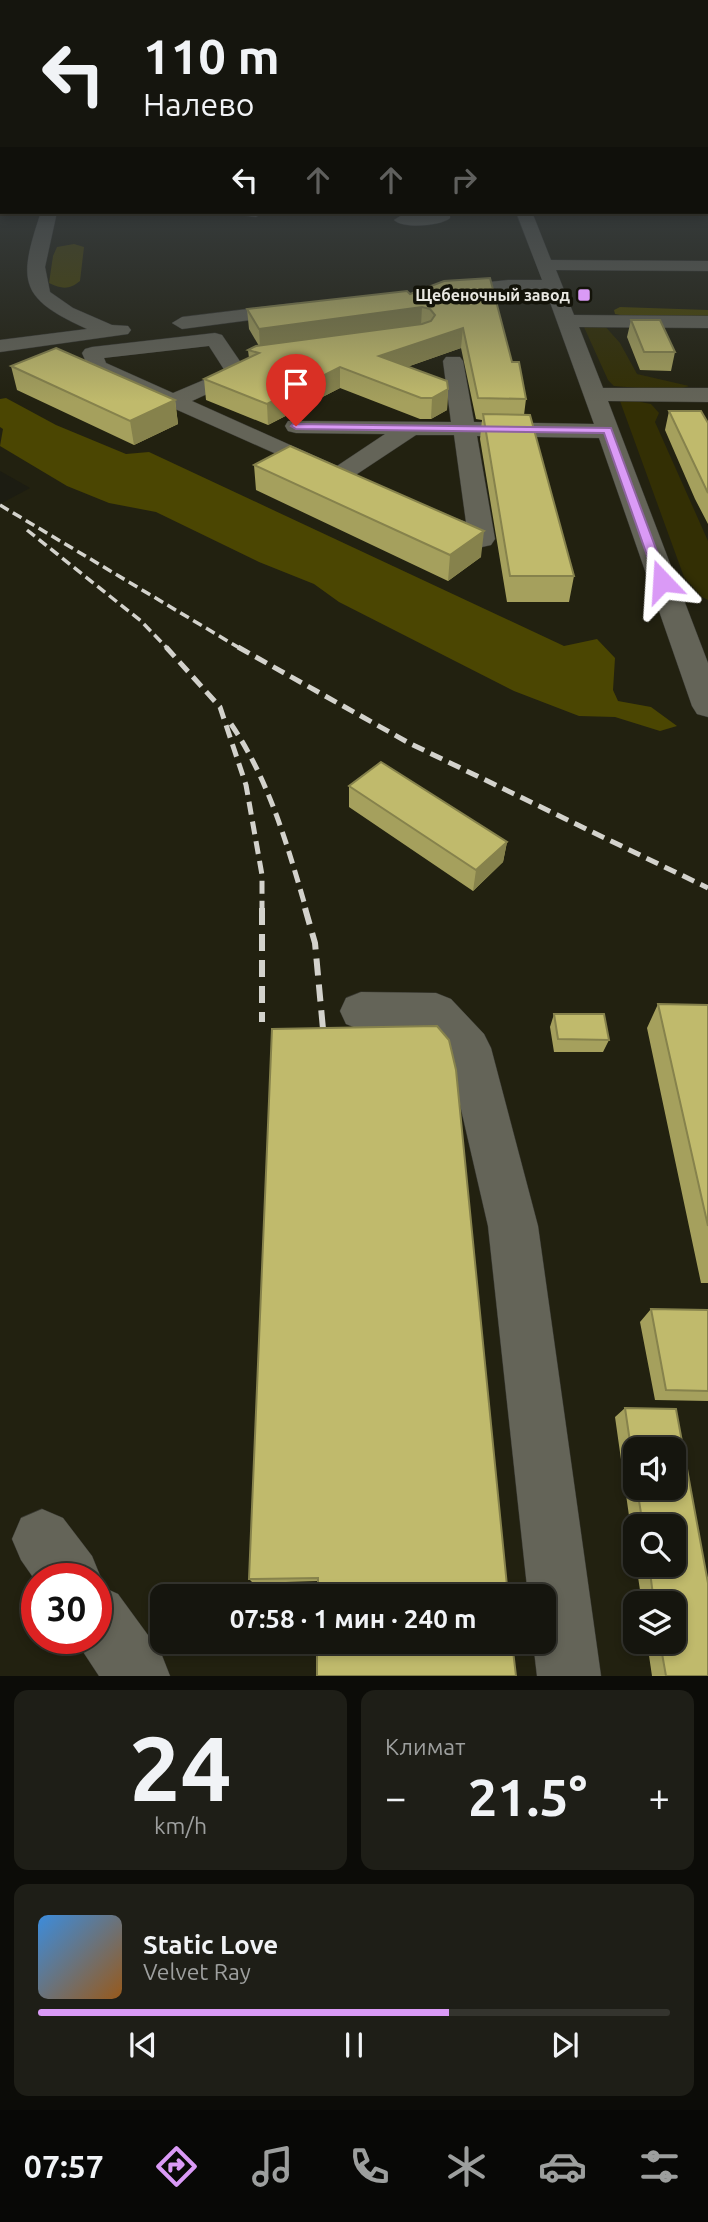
<!DOCTYPE html>
<html lang="ru">
<meta charset="utf-8">
<style>
:root{--surface:#15150e;--page:#1e1e17;--text:#f1f3f6;--muted:#9d9f9e;--line:#34342e;--accent:#da9af6}
body{margin:0;font-family:Ubuntu,sans-serif;background:var(--page);color:var(--text);height:100vh;display:flex;flex-direction:column;font-size:26px;white-space:nowrap}
*{box-sizing:border-box;margin:0}
p{font-size:23px;color:var(--muted)}
.icon{flex:none;width:38px;height:38px;fill:none;stroke:currentColor;stroke-width:2;stroke-linecap:round;stroke-linejoin:round}
.map{position:relative;height:1676px;overflow:hidden}
.sheet{display:flex;flex-direction:column;gap:14px;padding:14px;background:#0c0c08;flex:1}
.sheet>*{flex:none}
.banner{position:absolute;left:0px;top:0px;width:709px;height:214px;box-shadow:0 4px 10px #0003,0 0 0 2px var(--line);background:#15150e;color:var(--text);overflow:hidden}
.fabs{position:absolute;left:623px;top:1437px;display:grid;gap:14px}
.fabs a{display:grid;place-items:center;width:63px;height:63px;border-radius:14px;background:var(--surface);box-shadow:0 4px 10px #0003,0 0 0 2px var(--line);font-size:35px}
.speed{position:absolute;left:21px;top:1563px;display:flex;gap:14px;font-size:35px;font-weight:700;text-align:center}
.speed>*{display:grid;place-content:center;width:91px;height:91px;border-radius:50%;background:var(--surface);box-shadow:0 4px 10px #0003,0 0 0 2px var(--line);line-height:1}
.speed .limit{border:10px solid #d22;background:#fff;color:#111}
.pin{position:absolute;display:grid;place-items:center;width:60px;height:60px;color:#fff;margin:-72px -30px;border-radius:50% 50% 50% 0;rotate:-45deg;box-shadow:0 0 7px #0007}
.pin .icon{rotate:45deg}
.me{position:absolute;width:77px;margin:-38px;rotate:340deg;stroke-linejoin:round;filter:drop-shadow(0 0 5px #0008)}
.turn{display:flex;align-items:center;gap:24px;height:147px;padding:0 28px;font-size:32px}
.turn .icon{width:91px;height:91px;stroke-width:2.5}
.turn b{display:block;font-size:49px;line-height:60px}
.lanes{display:flex;align-items:center;height:66px;padding:0 28px;background:#0003;justify-content:center;gap:35px;direction:ltr}
.lanes .off{opacity:.35}
.big{font-size:52px;font-weight:700;line-height:1.1}
.sheet .card{flex:1;display:flex;flex-direction:column;justify-content:center;gap:10px;min-width:0;padding:0 24px;border-radius:14px;background:var(--page)}
.sheet .dial{align-items:center;gap:0}
.dial b{font-size:91px;line-height:1}
.song{display:flex;align-items:center;gap:21px}
.cover{width:84px;height:84px;border-radius:10px;background:linear-gradient(135deg,hsl(210 70% 55%),hsl(30 70% 35%))}
.played{height:7px;border-radius:4px;background:linear-gradient(90deg,var(--accent) 65%,var(--line) 65%)}
.keys{display:flex;justify-content:space-around;direction:ltr}
.heat{display:flex;justify-content:space-between;align-items:center;font-size:38px;direction:ltr}
.sheet .tiles{flex:1;display:grid;gap:14px;grid-template-columns:1fr 1fr}
.card:last-child{grid-column:span 2}
.trip{position:absolute;left:150px;top:1584px;width:406px;height:70px;border-radius:14px;background:var(--surface);box-shadow:0 4px 10px #0003,0 0 0 2px var(--line);font-weight:700;line-height:70px;text-align:center}
.tabs{display:flex;height:112px;justify-content:space-around;align-items:center;background:#080806;color:var(--muted)}
.tabs .icon{width:49px;height:49px}
.tabs .active{color:var(--accent)}
.tabs b{font-size:32px;color:var(--text)}
.map>svg:first-child{display:block}
.built{fill:#222110;fill-rule:evenodd}
.green{fill:#332f04}
.forest{fill:#4b4602}
.lines{fill:none;stroke-linecap:round;stroke-linejoin:round}
.minor-casing{stroke:#383832;stroke-width:1}
.minor{fill:#646458;fill-rule:evenodd}
.rail-far2{stroke:#d3d2cc;stroke-width:3.5;stroke-dasharray:10 5;stroke-linecap:butt}
.rail-far1{stroke:#d3d2cc;stroke-width:5;stroke-dasharray:13 7;stroke-linecap:butt}
.rail{stroke:#d3d2cc;stroke-width:6;stroke-dasharray:17 9;stroke-linecap:butt}
.wall{fill:#a5a05d;fill-rule:evenodd}
.shaded-wall{fill:#86824c}
.building{fill:#c0ba6c;stroke:#86824c;stroke-width:2}
.route{fill:#da9af6;stroke:#8e64a0;stroke-width:2}
.poi-dot{fill:#da9af6;stroke:#131309;stroke-width:2.5}
.labels{text-anchor:middle;dominant-baseline:central;stroke-width:7;stroke-linejoin:round;paint-order:stroke}
.far-poi-label{font-size:16px;font-weight:bold;fill:#e8e7e1;stroke:#131309;text-anchor:end}
</style>
<div class="map">
<svg width="708" height="1676" viewBox="0 0 708 1676">
<rect width="100%" height="100%" fill="#1c1c12"/>
<path class="built" d="M0,168L2,212H707L708,168V1676H0V504L30,488L0,471ZM635,1449H674V1488H635ZM635,1526H674V1564H635ZM37,1578H96V1638H37ZM163,1596H544V1642H163ZM635,1603H674V1642H635Z"/>
<path class="green" d="M603,324L620,343L637,374L689,386L673,391L614,386L608,380L584,327Z
M625,399L651,404L659,413L655,422L708,541V600L702,597L684,577L620,401Z"/>
<path class="forest" d="M74,244L84,247L80,281C69,290 62,289 49,283L53,256L57,247Z
M620,307L708,310V317H630L615,314L614,310Z
M6,398L56,425L126,454L149,452L564,646L597,639L615,658L613,690L618,701L651,707L677,726L660,731L615,717L579,716L514,691L339,602L314,584L259,562L156,512L109,503L67,486L0,446L3,429L0,427V399Z"/>
<g class="lines">
<g class="minor-casing">
<path id="minor" d="M41,212H57L45,267L50,292L73,308L112,325L128,326L131,330L128,334L0,352V340L87,329C18,298 18,281 41,212Z
M238,212H264L256,217L240,215Z
M434,212H450V218C441,226 403,229 394,220L402,215Z
M516,212H532L551,260L708,261V271L556,270L574,315L708,316V328L579,327L603,388H708V402L608,401L708,663V717L697,714L692,706L599,438L477,436L495,539L491,545L482,547L473,545L437,529L433,523L437,517L446,515L466,522L454,435H416L348,480L339,482L90,371L82,353L85,349L92,347L215,333L222,335L248,373L244,377L192,401L337,466L385,434L296,433L288,431L285,426L288,421L451,422L443,361L446,357H460L463,361L474,422L594,424L546,291L508,290L442,299L433,293L442,287L508,280H542ZM209,346L225,371L173,393L106,363L104,358Z
M298,303L307,309L305,313L182,329L172,323L182,317Z
M361,992L436,993L451,999L484,1034L491,1048L538,1226L601,1676H537L533,1642H544V1596H528L488,1226L449,1057L426,1030H361L346,1024L340,1011L346,998Z
M42,1509L63,1518L92,1556L101,1578L98,1585L118,1594L161,1653L170,1676H99L74,1638H96V1578H37V1583L21,1560L12,1539L21,1518Z"/>
</g>
<use href="#minor" class="minor"/>
<path class="rail-far2" d="M0,505L241,649
M27,530L141,621L168,649"/>
<path class="rail-far1" d="M166,647L220,707L246,785L262,875V909
M238,647L409,743L708,888
M231,724C269,780 287,844 306,909"/>
<path class="rail" d="M262,908V1022
M305,908L315,943L323,1029"/>
</g>
<path class="wall" d="M410,294L512,362L526,399L524,415L574,576L569,602H507L480,439L482,420L476,419L461,348L407,367L448,389L447,410L431,419H420L340,388L268,425L206,400L204,379L249,358L248,350L259,346L249,329L247,309Z
M631,320L675,352L671,371L640,370L627,337Z
M11,366L175,400L178,424L134,445L17,390Z
M669,411L708,423V524L695,499L665,430Z
M254,465L481,557L448,581L256,490Z
M349,786L507,842L503,862L473,891L349,807Z
M658,1004L708,1005V1283H701L647,1028Z
M554,1014L609,1040L603,1052H554L550,1027Z
M272,1029L318,1581L253,1583L249,1579Z
M651,1309L708,1310V1401L655,1400L640,1322Z
M625,1408L676,1409L708,1583V1676H652L647,1642H674V1603H642L636,1564H674V1526H635V1558L615,1417ZM635,1449H674V1488H635Z"/>
<path class="shaded-wall" d="M422,307L421,326L260,349L259,329Z
M463,328L461,348L378,377L379,356Z
M340,367V388L268,425L267,404Z
M448,389L447,410L431,419L432,398Z
M175,400L178,424L134,445L130,421Z
M484,531L481,557L448,581L450,555Z
M507,842L503,862L473,891L476,870Z"/>
<path class="building" d="M490,278L512,362H519L526,399L478,398L463,328L379,356L447,381L448,389L432,398H421L340,367L267,404L204,379L259,353L248,350L256,346L422,324L431,321L435,315L430,309L422,307L259,329L247,309L407,291L410,294L444,281Z
M631,320H660L675,352H644Z
M56,348L175,400L130,421L11,366Z
M669,411H701L708,423V493Z
M483,414L530,415L574,576H510Z
M290,446L484,531L450,555L254,465Z
M381,762L507,842L476,870L349,786Z
M658,1004L708,1005V1226Z
M554,1014H604L609,1040L558,1039Z
M437,1026L449,1040L456,1070L508,1596H318V1578L249,1579L272,1029Z
M651,1309L708,1310V1391L666,1390Z
M625,1408L676,1409L708,1583V1676H666L660,1642H674V1603H654L649,1564H674V1526H643L637,1488H674V1449H635V1476Z
M317,1642H512L516,1676H317Z"/>
<linearGradient id="sky" x2="0" y2="1"><stop stop-color="#0f0f0a"/><stop offset="0.42" stop-color="#3a4044"/><stop offset="1" stop-color="#3a4044" stop-opacity="0"/></linearGradient>
<rect width="708" height="402" fill="url(#sky)"/>
<path class="route" d="M293,424L611,428L668,581L662,585L656,581L604,433L296,429L291,426Z"/>
<rect class="poi-dot" x="577" y="288" width="14" height="14" rx="3.5"/>
<g class="labels">
<g class="far-poi-label">
<text x="570" y="295">Щебеночный завод</text>
</g>
</g>
</svg>
<div class="fabs">
<a><svg class="icon" aria-label="sound" viewBox="0 0 24 24"><path d="M4 9h4l5-4v14l-5-4H4zM17 9q2 3 0 6"/></svg></a>
<a><svg class="icon" aria-label="search" viewBox="0 0 24 24"><circle cx="10" cy="10" r="6"/><path d="M15 15l6 6"/></svg></a>
<a><svg class="icon" aria-label="layers" viewBox="0 0 24 24"><path d="M12 4l9 5-9 5-9-5zM3 14l9 5 9-5"/></svg></a>
</div>
<div class="speed"><div class="limit">30</div></div>
<div class="pin" style="left:296px;top:426px;background:#d93025"><svg class="icon" aria-label="arrive" viewBox="0 0 24 24"><path d="M6 21V4h12l-3 4 3 4H6"/></svg></div>
<svg class="me" style="left:662px;top:581px" viewBox="-20 -20 40 40"><path d="M0-17L14 15 0 8-14 15z" fill="#da9af6" stroke="#fff" stroke-width="4"/></svg>
<div class="trip">07:58 · 1 мин · 240 m</div>
<div class="banner">
<div class="turn"><svg class="icon" aria-label="left" viewBox="0 0 24 24"><path d="M17 20v-9H6M10 6l-5 5 5 5"/></svg><div><b>110 m</b>Налево</div></div>
<div class="lanes"><svg class="icon" aria-label="left" viewBox="0 0 24 24"><path d="M17 20v-9H6M10 6l-5 5 5 5"/></svg><svg class="icon off" aria-label="ahead" viewBox="0 0 24 24"><path d="M12 20V5M6 11l6-6 6 6"/></svg><svg class="icon off" aria-label="ahead" viewBox="0 0 24 24"><path d="M12 20V5M6 11l6-6 6 6"/></svg><svg class="icon off" aria-label="right" viewBox="0 0 24 24"><path d="M7 20v-9h11M14 6l5 5-5 5"/></svg></div>
</div>
</div>
<section class="sheet">
<div class="tiles">
<div class="card dial"><b>24</b><p>km/h</p></div>
<div class="card"><p>Климат</p>
<div class="heat"><a>−</a><b class="big">21.5°</b><a>+</a></div>
</div>
<div class="card">
<div class="song"><i class="cover"></i><div><b>Static Love</b><p>Velvet Ray</p></div></div>
<div class="played"></div>
<div class="keys"><svg class="icon" aria-label="previous" viewBox="0 0 24 24"><path d="M18 5L8 12l10 7zM5 5v14"/></svg><svg class="icon" aria-label="pause" viewBox="0 0 24 24"><path d="M8 5v14M16 5v14"/></svg><svg class="icon" aria-label="next" viewBox="0 0 24 24"><path d="M6 5l10 7-10 7zM19 5v14"/></svg></div>
</div>
</div>
</section>
<nav class="tabs">
<b>07:57</b>
<svg class="icon active" aria-label="directions" viewBox="0 0 24 24"><path d="M12 3l9 9-9 9-9-9zM9 14v-3h6M13 9l2 2-2 2"/></svg>
<svg class="icon" aria-label="music" viewBox="0 0 24 24"><path d="M9 18V5l10-2v13"/><circle cx="6" cy="18" r="3"/><circle cx="16" cy="16" r="3"/></svg>
<svg class="icon" aria-label="phone" viewBox="0 0 24 24"><path d="M5 4h4l2 5-3 2q2 4 5 5l2-3 5 2v4C11 20 4 13 5 4z"/></svg>
<svg class="icon" aria-label="climate" viewBox="0 0 24 24"><path d="M12 3v18M4 7l16 10M4 17L20 7"/></svg>
<svg class="icon" aria-label="car" viewBox="0 0 24 24"><path d="M5 17H2v-5l4-1 3-4h7l3 4 3 1v5h-3M9 17h6M6 11h13"/><circle cx="7" cy="17" r="2"/><circle cx="17" cy="17" r="2"/></svg>
<svg class="icon" aria-label="filters" viewBox="0 0 24 24"><path d="M4 7h16M4 17h16"/><circle cx="9" cy="7" r="2"/><circle cx="15" cy="17" r="2"/></svg>
</nav>
